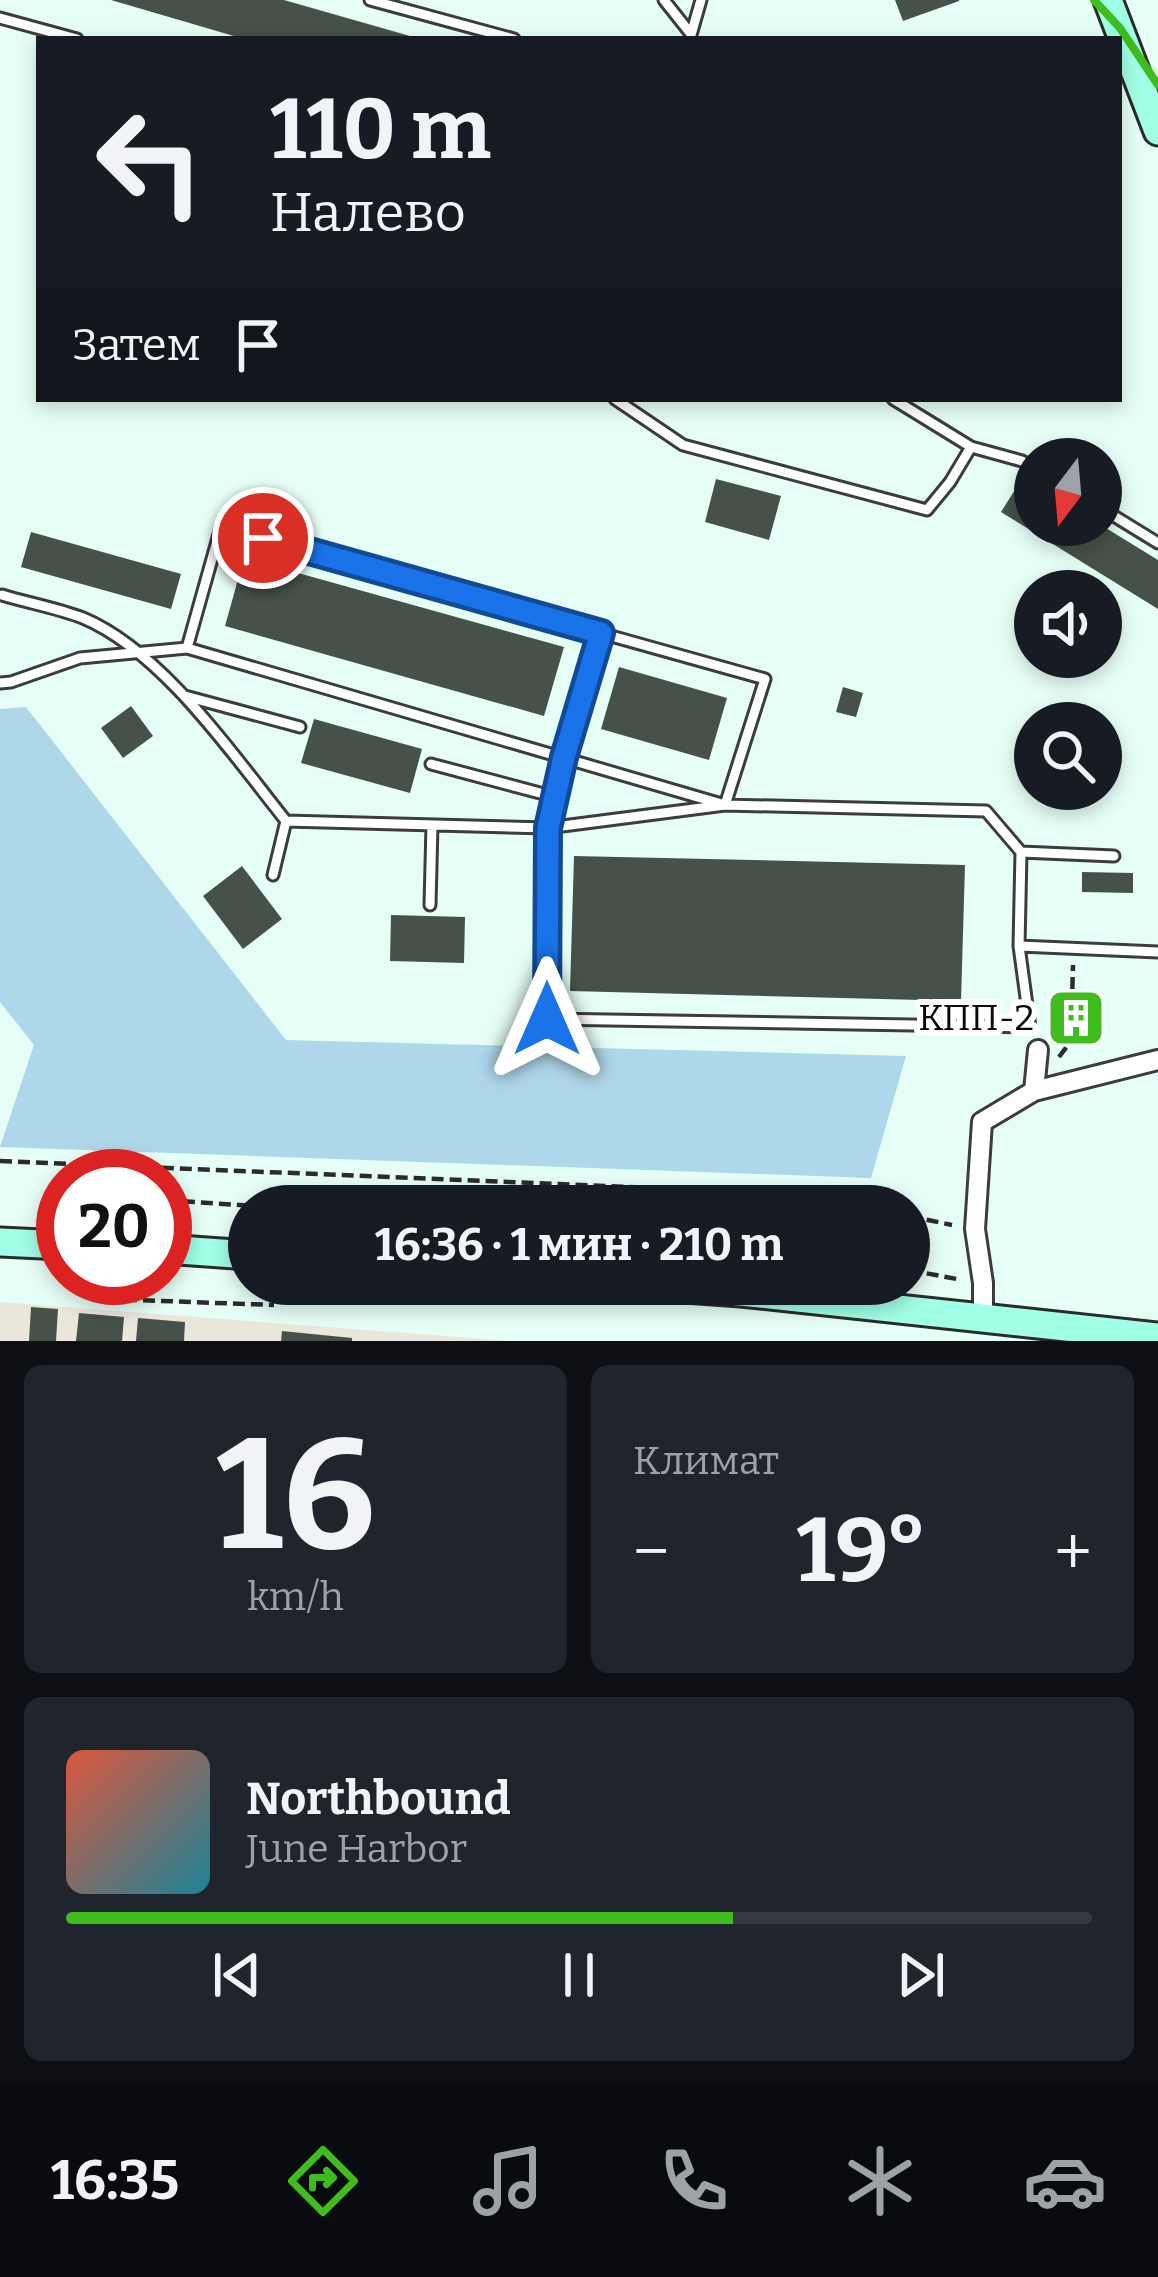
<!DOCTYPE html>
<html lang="ru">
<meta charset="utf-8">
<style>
:root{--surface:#171b24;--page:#20242c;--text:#f1f3f6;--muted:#9ea1a6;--line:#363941;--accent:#3fbd1e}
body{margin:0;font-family:Bitter,serif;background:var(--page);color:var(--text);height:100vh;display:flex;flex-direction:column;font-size:45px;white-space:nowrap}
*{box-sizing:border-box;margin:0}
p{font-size:39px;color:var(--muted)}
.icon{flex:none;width:66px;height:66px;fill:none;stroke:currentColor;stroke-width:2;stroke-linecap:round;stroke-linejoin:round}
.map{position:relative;height:1341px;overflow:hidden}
.drawer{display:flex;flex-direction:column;gap:24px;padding:24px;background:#0d0f14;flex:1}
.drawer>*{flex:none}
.guide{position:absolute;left:36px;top:36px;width:1086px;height:366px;border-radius:0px;box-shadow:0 6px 18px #0003;background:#171b24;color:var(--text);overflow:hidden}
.needle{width:78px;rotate:196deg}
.tools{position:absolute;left:1014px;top:438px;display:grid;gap:24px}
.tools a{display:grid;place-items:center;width:108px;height:108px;border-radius:50%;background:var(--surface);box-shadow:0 6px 18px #0003;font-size:60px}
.speed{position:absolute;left:36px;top:1149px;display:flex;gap:24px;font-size:60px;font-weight:700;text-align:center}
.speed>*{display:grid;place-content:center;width:156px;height:156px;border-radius:50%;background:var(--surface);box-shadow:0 6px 18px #0003;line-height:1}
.speed .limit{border:18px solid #d22;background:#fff;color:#111}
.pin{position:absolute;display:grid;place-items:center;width:102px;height:102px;color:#fff;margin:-51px;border:6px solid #fff;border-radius:50%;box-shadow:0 3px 12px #0007}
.me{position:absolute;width:132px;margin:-66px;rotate:0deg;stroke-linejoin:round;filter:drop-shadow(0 0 9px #0008)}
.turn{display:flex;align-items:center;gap:42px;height:252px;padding:0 36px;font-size:54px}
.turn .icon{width:156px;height:156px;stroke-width:2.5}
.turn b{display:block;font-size:84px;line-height:102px}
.then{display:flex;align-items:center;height:114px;padding:0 36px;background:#0003;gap:24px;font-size:45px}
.big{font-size:90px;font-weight:700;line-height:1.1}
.drawer .card{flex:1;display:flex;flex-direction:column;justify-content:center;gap:18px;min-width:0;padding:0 42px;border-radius:18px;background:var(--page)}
.drawer .dial{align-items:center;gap:0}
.dial b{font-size:156px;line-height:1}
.song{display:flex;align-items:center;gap:36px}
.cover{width:144px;height:144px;border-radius:18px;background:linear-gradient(135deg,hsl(10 70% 55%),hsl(190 70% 35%))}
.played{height:12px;border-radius:6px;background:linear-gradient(90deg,var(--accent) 65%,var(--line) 65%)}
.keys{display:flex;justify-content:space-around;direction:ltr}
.heat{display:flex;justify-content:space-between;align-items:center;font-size:66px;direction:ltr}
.drawer .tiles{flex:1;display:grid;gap:24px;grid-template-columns:1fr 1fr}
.card:last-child{grid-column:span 2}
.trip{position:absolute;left:228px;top:1185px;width:702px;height:120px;border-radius:60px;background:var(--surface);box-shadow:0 6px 18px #0003;font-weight:700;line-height:120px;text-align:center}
.tabs{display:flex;height:192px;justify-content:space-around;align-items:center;background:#090b0e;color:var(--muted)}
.tabs .icon{width:84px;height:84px}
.tabs .on{color:var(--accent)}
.tabs b{font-size:54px;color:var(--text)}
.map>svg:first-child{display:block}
.industrial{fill:#eae6dc}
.green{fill:#afd7ea}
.building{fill:#465249}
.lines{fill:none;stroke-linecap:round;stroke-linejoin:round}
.lane-casing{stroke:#3c3c3c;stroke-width:15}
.street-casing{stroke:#3c3c3c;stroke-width:24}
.secondary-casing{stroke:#2b2b2b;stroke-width:33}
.path{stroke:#2b2b2b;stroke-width:4.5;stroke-dasharray:12 6;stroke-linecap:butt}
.lane{stroke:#fff;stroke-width:9}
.street{stroke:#fff;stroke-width:18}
.secondary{stroke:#a1ffe5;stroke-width:27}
.rail{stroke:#3fbd1e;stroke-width:8}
.route-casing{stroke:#114b97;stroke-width:30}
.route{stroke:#1a73e8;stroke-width:21}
.labels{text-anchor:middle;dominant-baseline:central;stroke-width:12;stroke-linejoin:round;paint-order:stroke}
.poi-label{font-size:36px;fill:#090909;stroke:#fff;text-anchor:end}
</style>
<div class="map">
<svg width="1158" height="1341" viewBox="0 0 1158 1341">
<rect width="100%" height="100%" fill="#e6fff6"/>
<path class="industrial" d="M0,1302L510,1341H0Z"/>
<path class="green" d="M26,707L286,1040L906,1056L871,1178L0,1147L34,1045L0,1002V709Z"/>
<path class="building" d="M111,0H284L417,38L244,39Z
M895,0H959V1L903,21Z
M1023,477L1035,484V525H1101L1158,560V609L1001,512Z
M716,479L781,496L769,540L705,522Z
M31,532L181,574L171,609L21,567Z
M244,558L564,647L544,716L225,626Z
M619,667L727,698L709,760L601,729Z
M843,687L863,693L856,717L836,712Z
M131,706L153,736L123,758L101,728Z
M314,719L422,749L410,793L301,763Z
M574,856L965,865L961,1001L570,991Z
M242,866L282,919L243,949L203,896Z
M1082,872L1133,873V893L1082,892Z
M391,915L465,917L464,963L390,961Z
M1059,1008L1094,1010L1093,1028L1058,1027Z
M31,1307L58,1309L56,1341H29Z
M79,1313L124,1317L122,1341H76Z
M138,1318L185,1322L184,1341H136Z
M282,1331L352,1338V1341H281Z"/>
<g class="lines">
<g class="lane-casing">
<path id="lane" d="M370,0L514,39
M664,0L691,34
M0,18L77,39
M691,35L701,0
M615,399L683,445L927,510L950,482L971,447
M893,399L971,447L1022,461L1035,469
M1101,508L1158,543
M2,595C28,603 57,608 83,618C162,651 233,755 286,821L547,828L725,805L765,679L221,527L187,648
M601,633L564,756L547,828V1019L1030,1027L1019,946
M0,683L11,682L80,658L187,648L725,805L986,811L1021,852L1019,946L1158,952
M185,696L300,727
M431,764L555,797
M1021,852L1114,856
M273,875L286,821
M430,905L432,825"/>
</g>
<g class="street-casing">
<path id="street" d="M1038,1050L1034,1091L1158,1060
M983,1317V1283L975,1229L982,1122L1034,1091"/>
</g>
<g class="secondary-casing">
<path id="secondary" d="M1108,0L1158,131
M0,1242L63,1245
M165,1249L249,1255
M629,1284L741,1292L1158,1337"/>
</g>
<path class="path" d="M1059,1057L1071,1041L1073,965
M0,1161L800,1194L860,1206
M48,1193L63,1194
M165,1200L254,1206
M909,1216L952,1225
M909,1270L962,1280
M107,1299L274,1305"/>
<use href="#lane" class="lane"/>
<use href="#street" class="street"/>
<use href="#secondary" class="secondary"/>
<path class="rail" d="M1094,0L1120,28L1158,85"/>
</g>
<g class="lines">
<g class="route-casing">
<path id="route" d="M263,538L601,633L564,757L548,828L547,1019"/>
</g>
<use href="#route" class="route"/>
</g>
<defs>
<g id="building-square" transform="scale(3)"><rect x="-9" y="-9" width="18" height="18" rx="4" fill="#3fbd1e" stroke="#fff"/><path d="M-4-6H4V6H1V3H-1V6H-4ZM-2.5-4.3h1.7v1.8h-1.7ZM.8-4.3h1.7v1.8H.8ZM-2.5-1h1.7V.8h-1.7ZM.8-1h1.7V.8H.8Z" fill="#fff"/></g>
</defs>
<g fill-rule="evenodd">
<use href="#building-square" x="1076" y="1018"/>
</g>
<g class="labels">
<g class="poi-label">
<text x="1034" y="1018">КПП-2</text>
</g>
</g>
</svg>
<div class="tools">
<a><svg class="needle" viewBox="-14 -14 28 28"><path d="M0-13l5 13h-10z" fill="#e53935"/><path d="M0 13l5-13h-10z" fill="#9ea1a6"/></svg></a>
<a><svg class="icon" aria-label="sound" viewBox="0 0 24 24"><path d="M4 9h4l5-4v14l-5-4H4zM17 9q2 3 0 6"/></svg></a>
<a><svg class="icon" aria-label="search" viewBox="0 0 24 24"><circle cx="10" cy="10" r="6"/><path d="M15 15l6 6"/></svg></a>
</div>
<div class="speed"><div class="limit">20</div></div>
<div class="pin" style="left:263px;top:538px;background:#d93025"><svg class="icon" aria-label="arrive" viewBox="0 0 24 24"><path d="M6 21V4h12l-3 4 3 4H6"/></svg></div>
<svg class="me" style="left:547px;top:1019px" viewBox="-20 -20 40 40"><path d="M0-17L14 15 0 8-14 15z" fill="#1a73e8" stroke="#fff" stroke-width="4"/></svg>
<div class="trip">16:36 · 1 мин · 210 m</div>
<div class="guide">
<div class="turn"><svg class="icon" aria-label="left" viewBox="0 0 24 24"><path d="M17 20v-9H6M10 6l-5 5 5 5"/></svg><div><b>110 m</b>Налево</div></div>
<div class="then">Затем<svg class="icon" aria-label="arrive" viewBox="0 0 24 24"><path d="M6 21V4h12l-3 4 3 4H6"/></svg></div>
</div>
</div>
<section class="drawer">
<div class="tiles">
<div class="card dial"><b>16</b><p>km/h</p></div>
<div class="card"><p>Климат</p>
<div class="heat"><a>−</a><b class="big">19°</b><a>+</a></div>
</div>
<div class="card">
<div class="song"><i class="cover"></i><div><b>Northbound</b><p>June Harbor</p></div></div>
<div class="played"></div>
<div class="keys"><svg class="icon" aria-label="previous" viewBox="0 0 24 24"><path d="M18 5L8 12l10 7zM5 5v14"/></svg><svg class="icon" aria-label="pause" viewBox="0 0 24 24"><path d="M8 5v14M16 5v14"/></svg><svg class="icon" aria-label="next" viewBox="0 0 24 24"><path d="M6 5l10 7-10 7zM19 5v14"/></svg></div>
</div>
</div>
</section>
<nav class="tabs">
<b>16:35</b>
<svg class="icon on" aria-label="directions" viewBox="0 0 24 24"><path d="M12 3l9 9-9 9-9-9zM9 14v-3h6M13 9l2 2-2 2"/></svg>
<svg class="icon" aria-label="music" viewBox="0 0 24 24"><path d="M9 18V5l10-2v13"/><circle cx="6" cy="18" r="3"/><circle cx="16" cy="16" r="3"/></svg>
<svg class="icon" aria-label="phone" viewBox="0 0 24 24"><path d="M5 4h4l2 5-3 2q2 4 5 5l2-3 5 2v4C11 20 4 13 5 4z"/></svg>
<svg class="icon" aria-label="climate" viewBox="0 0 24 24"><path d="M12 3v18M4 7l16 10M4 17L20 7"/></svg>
<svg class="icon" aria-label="car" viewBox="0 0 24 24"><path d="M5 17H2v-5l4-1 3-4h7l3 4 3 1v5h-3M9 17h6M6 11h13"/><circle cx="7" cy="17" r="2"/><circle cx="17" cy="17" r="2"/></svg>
</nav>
